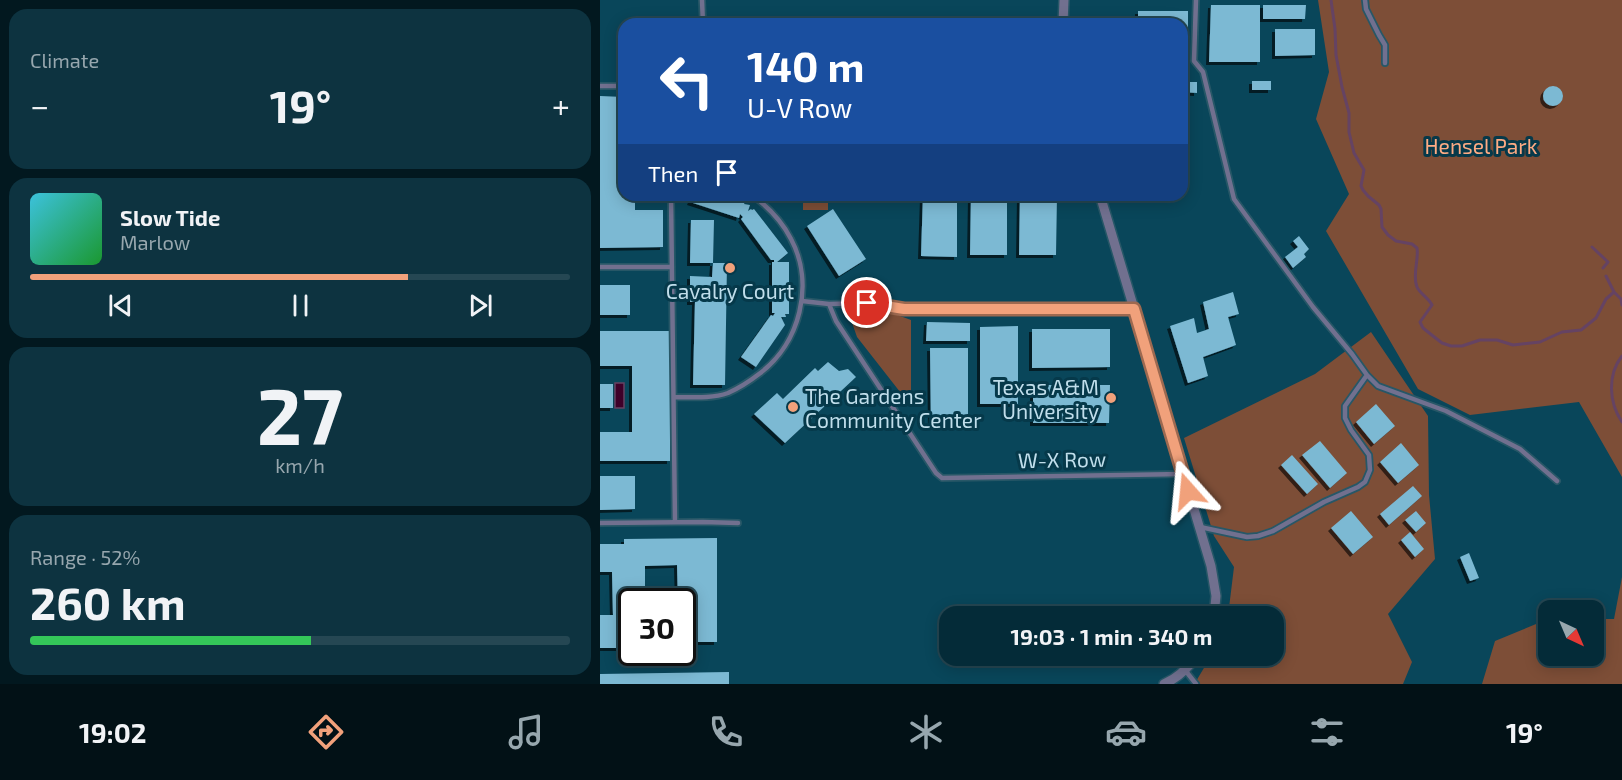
<!DOCTYPE html>
<meta charset="utf-8">
<style>
:root{--surface:#042b38;--page:#0d3340;--text:#f1f3f6;--muted:#97a7ae;--line:#254753;--accent:#f1a17b}
body{margin:0;font-family:"Exo 2",sans-serif;background:var(--page);color:var(--text);height:100vh;display:flex;flex-direction:column;font-size:22px;white-space:nowrap}
*{box-sizing:border-box;margin:0}
p{font-size:20px;color:var(--muted)}
.icon{flex:none;width:33px;height:33px;fill:none;stroke:currentColor;stroke-width:2;stroke-linecap:round;stroke-linejoin:round}
.map{position:relative;flex:1;overflow:hidden}
.drawer{display:flex;flex-direction:column;gap:9px;padding:9px;background:#02181f;width:600px}
.drawer>*{flex:none}
.hud{position:absolute;left:18px;top:18px;width:570px;height:183px;border-radius:18px;box-shadow:0 3px 15px #0003,0 0 0 2px var(--line);background:#1a4fa0;color:#fff;overflow:hidden}
.needle{width:39px;rotate:136deg}
.buttons{position:absolute;left:938px;top:600px;display:grid;gap:12px}
.buttons a{display:grid;place-items:center;width:66px;height:66px;border-radius:12px;background:var(--surface);box-shadow:0 3px 15px #0003,0 0 0 2px var(--line);font-size:30px}
.speed{position:absolute;left:18px;top:588px;display:flex;gap:12px;font-size:30px;font-weight:700;text-align:center}
.speed>*{display:grid;place-content:center;width:78px;height:78px;border-radius:50%;background:var(--surface);box-shadow:0 3px 15px #0003,0 0 0 2px var(--line);line-height:1}
.speed .limit{border:3px solid #111;border-radius:9px;background:#fff;color:#111}
.pin{position:absolute;display:grid;place-items:center;width:51px;height:51px;color:#fff;margin:-26px;border:3px solid #fff;border-radius:50%;box-shadow:0 2px 6px #0007}
.me{position:absolute;width:66px;margin:-33px;rotate:342deg;stroke-linejoin:round;filter:drop-shadow(0 0 4px #0008)}
.turn{display:flex;align-items:center;gap:21px;height:126px;padding:0 30px;font-size:27px}
.turn .icon{width:78px;height:78px;stroke-width:2.5}
.turn b{display:block;font-size:42px;line-height:51px}
.then{display:flex;align-items:center;height:57px;padding:0 30px;background:#0003;gap:12px;font-size:22px}
.big{font-size:45px;font-weight:700;line-height:1.1}
.drawer .widget{flex:1;display:flex;flex-direction:column;justify-content:center;gap:9px;min-width:0;padding:0 21px;border-radius:18px;background:var(--page)}
.drawer .dial{align-items:center;gap:0}
.dial b{font-size:78px;line-height:1}
.song{display:flex;align-items:center;gap:18px}
.cover{width:72px;height:72px;border-radius:9px;background:linear-gradient(135deg,hsl(190 70% 55%),hsl(130 70% 35%))}
.played{height:6px;border-radius:3px;background:linear-gradient(90deg,var(--accent) 70%,var(--line) 70%)}
.keys{display:flex;justify-content:space-around;direction:ltr}
.heat{display:flex;justify-content:space-between;align-items:center;font-size:33px;direction:ltr}
.charge{height:9px;border-radius:4px;background:linear-gradient(90deg,#34c759 52%,var(--line) 0)}
.trip{position:absolute;left:339px;top:606px;width:345px;height:60px;border-radius:18px;background:var(--surface);box-shadow:0 3px 15px #0003,0 0 0 2px var(--line);font-weight:700;line-height:60px;text-align:center}
.tab-bar{display:flex;height:96px;justify-content:space-around;align-items:center;background:#021116;color:var(--muted)}
.tab-bar .icon{width:42px;height:42px}
.tab-bar .current{color:var(--accent)}
.tab-bar b{font-size:27px;color:var(--text)}
main{display:flex;flex:1;min-height:0}
.map>svg:first-child{display:block}
.built{fill:#09465a;fill-rule:evenodd}
.green{fill:#7d4e37}
.water{fill:#3e0029;stroke:#654363;stroke-width:1.5}
.lines{fill:none;stroke-linecap:round;stroke-linejoin:round}
.stream{stroke:#654363;stroke-width:3}
.building{fill:#7cb9d3;filter:url(#shadow)}
.lane-casing{stroke:#275767;stroke-width:8}
.street-casing{stroke:#275767;stroke-width:12}
.lane{stroke:#71708f;stroke-width:4.5}
.street{stroke:#71708f;stroke-width:9}
.route-casing{stroke:#9d6950;stroke-width:15}
.route{stroke:#f1a17b;stroke-width:10}
.poi-dot{fill:#f1a17b;stroke:#06394a;stroke-width:2}
.labels{text-anchor:middle;dominant-baseline:central;stroke-width:6;stroke-linejoin:round;paint-order:stroke}
.park-label{font-size:21px;fill:#fdab84;stroke:#06394a}
.poi-label{font-size:21px;fill:#c0deeb;stroke:#06394a}
.street-label{font-size:21px;fill:#c0deeb;stroke:#06394a}
</style>
<main>
<section class="drawer">
<div class="widget"><p>Climate</p>
<div class="heat"><a>−</a><b class="big">19°</b><a>+</a></div>
</div>
<div class="widget">
<div class="song"><i class="cover"></i><div><b>Slow Tide</b><p>Marlow</p></div></div>
<div class="played"></div>
<div class="keys"><svg class="icon" aria-label="previous" viewBox="0 0 24 24"><path d="M18 5L8 12l10 7zM5 5v14"/></svg><svg class="icon" aria-label="pause" viewBox="0 0 24 24"><path d="M8 5v14M16 5v14"/></svg><svg class="icon" aria-label="next" viewBox="0 0 24 24"><path d="M6 5l10 7-10 7zM19 5v14"/></svg></div>
</div>
<div class="widget dial"><b>27</b><p>km/h</p></div>
<div class="widget"><p>Range · 52%</p><b class="big">260 km</b><div class="charge"></div></div>
</section>
<div class="map">
<svg width="1022" height="684" viewBox="0 0 1022 684">
<defs>
<filter id="shadow"><feDropShadow dx="-3" dy="3" stdDeviation="0" flood-color="#0009"/></filter>
</defs>
<rect width="100%" height="100%" fill="#06394a"/>
<path class="built" d="M0,0H1022V684H0ZM24,24H582V195H24ZM32,602H82V652H32ZM948,610H993V656H948ZM350,616H674V656H350Z"/>
<path class="green" d="M718,0H1022V477L979,402L870,415L818,389L726,231L749,194L716,119L729,72Z
M203,195H228V210H203Z
M273,309L292,313L311,320V406L257,337L249,314Z
M771,332L828,416L829,495L835,559L788,614L812,662L803,684H591L595,683L611,656H674V616H628L634,567L614,536L584,438L715,374Z
M1022,577V684H882L895,641L948,619V656H993V619H1014Z"/>
<path class="water" d="M15,383H24V408H15Z"/>
<g class="lines">
<path class="stream" d="M731,0L735,29L736,55L742,87L749,113V132L754,153L764,170L761,186L763,190L768,196L779,205L781,209L782,227L788,235L796,241L812,244L817,248C819,260 812,275 817,287C820,294 828,297 832,305L820,322L823,328L833,336L842,343L851,346H862L880,340H897L913,345L940,342L962,332L981,330L996,318L1006,299L1014,292L1021,299L1022,305
M992,247L1008,262L1003,268
M1006,276L1014,292
M1022,356C1007,375 1009,403 1022,422"/>
</g>
<path class="building" d="M611,5H660V62H609Z
M663,5H706L705,19H663Z
M538,11H588V29H582V24H538Z
M675,29H715V55L675,56Z
M652,81H671V90H652Z
M582,82H597V93L582,92Z
M943 96a10 10 0 1 1 20 0a10 10 0 1 1-20 0Z
M0,96L24,97V195H35V210H63V247L0,248Z
M93,195H124L145,202L144,204L150,205L148,211L151,209L152,210L154,209L188,253L177,262H189V314H185L186,317H181L185,325L156,367L141,357L171,315L173,316L175,313H172V262H174V260H171L141,219L143,217L140,214L139,218L90,202Z
M323,195H357V257L321,256Z
M371,195H407V255H370Z
M420,195H457L456,255H419Z
M233,209L266,259L239,276L207,226Z
M91,220H114L113,263H90Z
M699,236L709,249L704,254L706,257L693,268L685,257L698,247L693,241Z
M113,263H127L125,385H93L95,302H90V276L112,277Z
M0,285H30V315H0Z
M633,292L639,314L628,317L636,345L603,357L608,376L588,383L570,326L594,318L597,333L609,329L603,302Z
M327,322L370,323V341H326Z
M418,326V404H380V327Z
M432,329H510V367L432,368Z
M0,331H70V461H0V432H32V366H0Z
M330,348H368V425L331,426Z
M228,362L239,371L248,369L256,377L185,443L154,414L177,393L183,399L215,368L218,371Z
M0,384H13V408H0Z
M433,385H510L509,423H433Z
M776,404L795,426L774,444L756,422Z
M720,441L747,473L730,488L702,455Z
M801,443L819,465L798,483L780,462Z
M692,455L718,484L707,494L681,465Z
M0,476H35V509L0,510Z
M813,486L822,496L789,525L780,514Z
M751,511L773,537L753,554L731,528Z
M816,511L826,523L816,532L805,520Z
M810,532L824,549L815,557L801,540Z
M117,538V642H82V602H78L77,565L45,566V602H32L31,648H0V615H13L12,572H0V544H24V539Z
M869,553L879,578L870,581L860,557Z
M129,672V684H0V674Z"/>
<g class="lines">
<g class="lane-casing">
<path id="lane" d="M102,0L103,24
M596,0L594,61L603,72L634,199L713,307L752,354L767,375L778,386L846,411L920,449L957,481
M765,0L766,9L779,35L785,45V63
M0,86H24
M71,195L75,522
M0,267H72
M202,301L229,304L267,303L304,309H534
M229,304L236,321L336,473L342,478L583,474
M74,397C92,397 111,399 128,393C139,388 150,381 159,374C200,344 215,284 191,239C182,221 167,206 152,195
M0,523L103,522L138,523
M600,527L647,537L658,536L673,531L724,502L758,487L765,482L770,470L769,455L751,430L745,418V406L767,375
M585,670L596,684"/>
</g>
<g class="street-casing">
<path id="street" d="M463,24L464,0
M500,195L611,566L616,596L614,616
M564,684C578,678 588,668 597,656"/>
</g>
<use href="#lane" class="lane"/>
<use href="#street" class="street"/>
</g>
<g class="lines">
<g class="route-casing">
<path id="route" d="M267,303L304,309H534L588,491"/>
</g>
<use href="#route" class="route"/>
</g>
<g class="poi-dot">
<circle cx="130" cy="268" r="6"/>
<circle cx="511" cy="398" r="6"/>
<circle cx="193" cy="407" r="6"/>
</g>
<g class="labels">
<g class="park-label">
<text x="881" y="145">Hensel Park</text>
</g>
<g class="poi-label">
<text x="130" y="290">Cavalry Court</text>
<text x="499" y="386" text-anchor="end">Texas A&amp;M<tspan x="499" dy="24">University</tspan></text>
<text x="205" y="395" text-anchor="start">The Gardens<tspan x="205" dy="24">Community Center</tspan></text>
</g>
<g class="street-label">
<text transform="translate(462 459) rotate(-1)">W-X Row</text>
</g>
</g>
</svg>
<div class="buttons">
<a><svg class="needle" viewBox="-14 -14 28 28"><path d="M0-13l5 13h-10z" fill="#e53935"/><path d="M0 13l5-13h-10z" fill="#97a7ae"/></svg></a>
</div>
<div class="speed"><div class="limit">30</div></div>
<div class="pin" style="left:267px;top:303px;background:#d93025"><svg class="icon" aria-label="arrive" viewBox="0 0 24 24"><path d="M6 21V4h12l-3 4 3 4H6"/></svg></div>
<svg class="me" style="left:588px;top:491px" viewBox="-20 -20 40 40"><path d="M0-17L14 15 0 8-14 15z" fill="#f1a17b" stroke="#fff" stroke-width="4"/></svg>
<div class="trip">19:03 · 1 min · 340 m</div>
<div class="hud">
<div class="turn"><svg class="icon" aria-label="left" viewBox="0 0 24 24"><path d="M17 20v-9H6M10 6l-5 5 5 5"/></svg><div><b>140 m</b>U-V Row</div></div>
<div class="then">Then<svg class="icon" aria-label="arrive" viewBox="0 0 24 24"><path d="M6 21V4h12l-3 4 3 4H6"/></svg></div>
</div>
</div>
</main>
<nav class="tab-bar">
<b>19:02</b>
<svg class="icon current" aria-label="directions" viewBox="0 0 24 24"><path d="M12 3l9 9-9 9-9-9zM9 14v-3h6M13 9l2 2-2 2"/></svg>
<svg class="icon" aria-label="music" viewBox="0 0 24 24"><path d="M9 18V5l10-2v13"/><circle cx="6" cy="18" r="3"/><circle cx="16" cy="16" r="3"/></svg>
<svg class="icon" aria-label="phone" viewBox="0 0 24 24"><path d="M5 4h4l2 5-3 2q2 4 5 5l2-3 5 2v4C11 20 4 13 5 4z"/></svg>
<svg class="icon" aria-label="climate" viewBox="0 0 24 24"><path d="M12 3v18M4 7l16 10M4 17L20 7"/></svg>
<svg class="icon" aria-label="car" viewBox="0 0 24 24"><path d="M5 17H2v-5l4-1 3-4h7l3 4 3 1v5h-3M9 17h6M6 11h13"/><circle cx="7" cy="17" r="2"/><circle cx="17" cy="17" r="2"/></svg>
<svg class="icon" aria-label="filters" viewBox="0 0 24 24"><path d="M4 7h16M4 17h16"/><circle cx="9" cy="7" r="2"/><circle cx="15" cy="17" r="2"/></svg>
<b>19°</b>
</nav>
